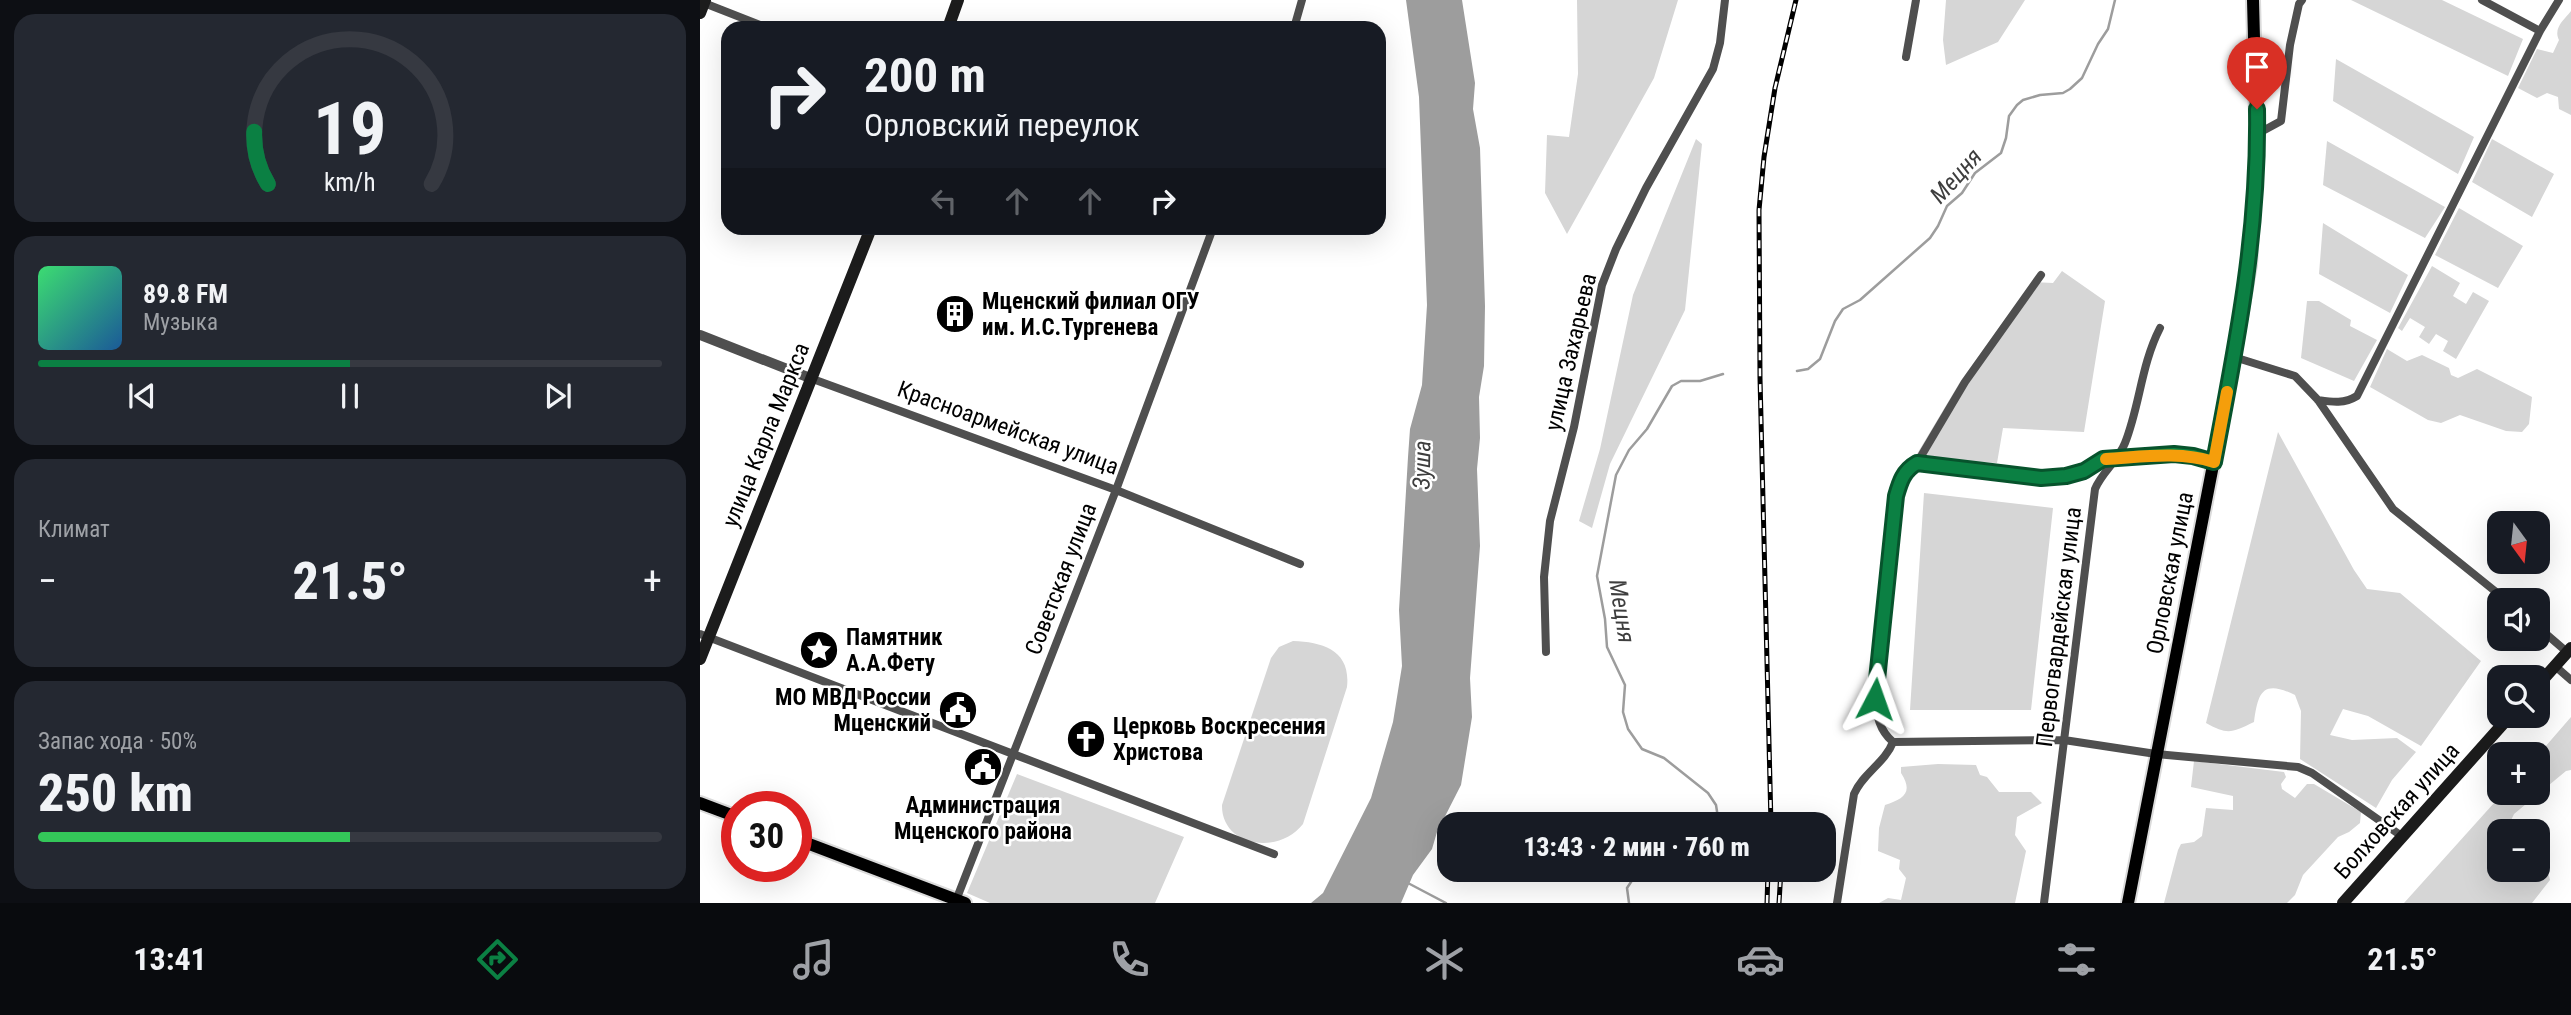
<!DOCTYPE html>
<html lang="ru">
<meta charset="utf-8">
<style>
:root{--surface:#171b24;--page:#242831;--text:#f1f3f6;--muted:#9ea1a6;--line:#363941;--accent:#0b8043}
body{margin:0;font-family:"Roboto Condensed",sans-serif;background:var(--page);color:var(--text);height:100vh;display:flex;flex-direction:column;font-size:26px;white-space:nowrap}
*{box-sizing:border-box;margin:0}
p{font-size:23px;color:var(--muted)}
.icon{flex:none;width:38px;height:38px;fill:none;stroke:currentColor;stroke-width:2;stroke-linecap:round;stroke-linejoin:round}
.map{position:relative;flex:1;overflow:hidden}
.side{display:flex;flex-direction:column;gap:14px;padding:14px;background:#0d0f14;width:700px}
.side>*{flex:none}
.guide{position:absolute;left:21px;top:21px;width:665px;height:214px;border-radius:21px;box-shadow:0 7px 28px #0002;background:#171b24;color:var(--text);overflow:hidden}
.needle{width:46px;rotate:165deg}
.fabs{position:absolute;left:1787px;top:511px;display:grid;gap:14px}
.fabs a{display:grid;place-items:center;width:63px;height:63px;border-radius:14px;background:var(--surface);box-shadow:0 7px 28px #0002;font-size:35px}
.speed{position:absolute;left:21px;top:791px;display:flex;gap:14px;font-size:35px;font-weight:700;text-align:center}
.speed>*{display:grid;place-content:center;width:91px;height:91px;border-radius:50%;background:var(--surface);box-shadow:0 7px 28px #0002;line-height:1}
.speed .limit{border:10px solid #d22;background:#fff;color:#111}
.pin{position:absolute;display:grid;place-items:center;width:60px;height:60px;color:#fff;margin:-72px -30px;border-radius:50% 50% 50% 0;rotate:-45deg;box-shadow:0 0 7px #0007}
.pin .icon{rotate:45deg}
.me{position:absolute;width:77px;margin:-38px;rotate:4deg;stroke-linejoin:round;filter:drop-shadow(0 0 5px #0008)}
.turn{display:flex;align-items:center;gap:24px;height:147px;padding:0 28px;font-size:32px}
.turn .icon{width:91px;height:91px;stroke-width:2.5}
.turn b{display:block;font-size:49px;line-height:60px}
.lanes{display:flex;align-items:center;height:66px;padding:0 28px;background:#0003;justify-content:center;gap:35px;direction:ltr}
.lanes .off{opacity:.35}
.big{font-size:52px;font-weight:800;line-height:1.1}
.side .widget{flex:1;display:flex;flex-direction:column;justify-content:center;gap:10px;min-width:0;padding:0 24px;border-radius:21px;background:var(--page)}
.side .dial{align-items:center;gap:0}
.dial svg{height:182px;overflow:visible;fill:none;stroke:var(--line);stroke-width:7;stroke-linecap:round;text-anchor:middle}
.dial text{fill:var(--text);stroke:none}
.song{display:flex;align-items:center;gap:21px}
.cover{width:84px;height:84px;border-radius:10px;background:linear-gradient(135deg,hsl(140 70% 55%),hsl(210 70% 35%))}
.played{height:7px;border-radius:4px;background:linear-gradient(90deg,var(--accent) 50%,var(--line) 50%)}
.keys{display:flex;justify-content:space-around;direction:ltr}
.heat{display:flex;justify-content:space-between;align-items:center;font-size:38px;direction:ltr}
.charge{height:10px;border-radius:5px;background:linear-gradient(90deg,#34c759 50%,var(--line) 0)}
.trip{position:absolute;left:737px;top:812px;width:399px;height:70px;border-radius:21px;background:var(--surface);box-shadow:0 7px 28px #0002;font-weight:800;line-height:70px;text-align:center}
.tabs{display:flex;height:112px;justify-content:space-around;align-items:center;background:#090b0e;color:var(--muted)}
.tabs .icon{width:49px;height:49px}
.tabs .current{color:var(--accent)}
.tabs b{font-size:32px;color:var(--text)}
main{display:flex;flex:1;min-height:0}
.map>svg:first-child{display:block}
.green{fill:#d6d6d6}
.water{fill:#9d9d9d}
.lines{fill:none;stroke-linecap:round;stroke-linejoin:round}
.stream{stroke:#9d9d9d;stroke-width:2.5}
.primary-casing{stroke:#dbdbdb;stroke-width:16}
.minor{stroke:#4f4f4f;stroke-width:8}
.tertiary{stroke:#4f4f4f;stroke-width:10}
.secondary{stroke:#1c1c1c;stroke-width:12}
.primary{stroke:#000;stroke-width:12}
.rail-casing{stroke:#000;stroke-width:5}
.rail{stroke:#fff;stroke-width:2.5;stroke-dasharray:8;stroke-linecap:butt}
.route-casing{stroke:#07532c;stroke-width:18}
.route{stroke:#0b8043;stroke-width:12}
.slow{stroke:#f59e0b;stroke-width:12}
.labels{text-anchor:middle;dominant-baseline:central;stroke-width:5;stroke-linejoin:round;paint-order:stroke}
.poi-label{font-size:23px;font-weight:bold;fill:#000;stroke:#fff;text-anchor:start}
.street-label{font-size:23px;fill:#000;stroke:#fff}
.water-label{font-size:24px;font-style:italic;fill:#3e3e3e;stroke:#fff}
</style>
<main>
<section class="side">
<div class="widget dial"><svg viewBox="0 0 100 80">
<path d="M14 69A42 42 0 1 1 86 69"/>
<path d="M14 69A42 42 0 0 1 8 46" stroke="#0b8043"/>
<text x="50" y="56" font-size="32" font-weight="700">19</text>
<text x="50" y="72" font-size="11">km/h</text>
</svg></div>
<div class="widget">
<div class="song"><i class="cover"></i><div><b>89.8 FM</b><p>Музыка</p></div></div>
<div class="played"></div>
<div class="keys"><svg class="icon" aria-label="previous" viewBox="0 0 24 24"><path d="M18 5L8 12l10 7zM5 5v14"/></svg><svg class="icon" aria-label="pause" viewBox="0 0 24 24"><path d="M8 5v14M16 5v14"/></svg><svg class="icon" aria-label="next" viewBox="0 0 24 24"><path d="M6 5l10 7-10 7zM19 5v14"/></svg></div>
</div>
<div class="widget"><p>Климат</p>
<div class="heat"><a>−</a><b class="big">21.5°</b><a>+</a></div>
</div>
<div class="widget"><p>Запас хода · 50%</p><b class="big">250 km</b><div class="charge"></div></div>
</section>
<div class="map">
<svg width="1871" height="903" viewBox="0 0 1871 903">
<rect width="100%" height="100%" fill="#fff"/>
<path class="green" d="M877,0H978L954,78L867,234L845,193L847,135L869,137L878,74Z
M1246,0H1325L1298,42L1246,65L1243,40Z
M1651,0H1742L1823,39L1808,76Z
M1871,11V115L1859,109L1858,97L1847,93L1837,98L1818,88L1837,49L1853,53L1859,40C1853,28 1864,20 1871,11Z
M1636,59L1774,137L1758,174L1633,101Z
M996,139L1002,144L985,310L910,464L892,528L879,521L900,449L933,295Z
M1792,139L1854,174L1832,217L1772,182Z
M1627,141L1745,207L1725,238L1623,185Z
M1759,208L1823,246L1798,288L1735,255Z
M1623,223L1708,275L1690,313L1619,274Z
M1732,266L1760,283L1753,296L1766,304L1773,292L1789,301L1756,359L1743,351L1748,341L1736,334L1729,344L1719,337L1725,327L1710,318L1702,331L1698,328Z
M1362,271L1405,301L1384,432L1303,428L1297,463L1214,459L1260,382L1332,282L1353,283Z
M1607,301H1619L1651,320L1650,326L1677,340L1654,381L1601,358Z
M1687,349L1707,361L1722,355L1749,368L1751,375L1758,378L1777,369L1832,397L1829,424L1822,432L1806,431L1760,415L1741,423L1728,420L1670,387Z
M1578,432L1654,570L1667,589L1700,593L1781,661L1721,746L1668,716L1643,709L1630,735L1652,740L1697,738L1716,752L1692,780L1676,808L1600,759L1601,711L1595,695C1562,679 1558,693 1554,722C1531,733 1528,735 1506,723Z
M1224,493L1353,508L1331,710H1210Z
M593,641C624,642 651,651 647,687L603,824C578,856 521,846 522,805L571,658L579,647Z
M1871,717V770L1866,771L1814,814L1806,831H1799V870H1838V862L1848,872L1850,880L1832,903H1704L1803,793H1838V755Z
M1494,761L1584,772L1586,777L1581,784L1582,789L1595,798L1607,784H1614L1661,812L1660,823L1649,832L1638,837L1603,875L1595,895L1587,903H1464L1478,850L1481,844L1494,842L1502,836L1506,808L1533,810V796L1491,787Z
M1238,764L1276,765L1280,775L1287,777L1299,792H1331L1342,803L1317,817L1315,835L1326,851L1315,903H1179L1188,898L1201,900L1206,878L1199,869L1200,860L1178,851L1179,828L1185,805C1203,799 1214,793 1201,773V767Z
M317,774L484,837L455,903H290L267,893Z"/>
<path class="water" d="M706,0H762L775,83L773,109L780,148L785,306L784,366L779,397L780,438L777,469L780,546L770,678L772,717L761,785L737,832L732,849L713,875L701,903H611L623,893L671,798L693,722L702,666L699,610L708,457L710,429L722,385L727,305L719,97Z"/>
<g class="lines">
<path class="stream" d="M1097,371L1108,369L1120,359L1135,321L1143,309L1160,300L1230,238L1238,226L1247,206L1262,193L1275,173L1301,153L1306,138L1309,116L1317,105L1323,100L1340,95L1363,93L1370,89L1382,78L1398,44L1408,29L1415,0
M1019,824L1016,805L1008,793L964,758L942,749L928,729L923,712L925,685L907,647L905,619L897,576L916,475L929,450L947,429L972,386L981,381H1000L1023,374
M706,882L746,903
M929,903L927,888L939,870"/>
<g class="primary-casing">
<path id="primary" d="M0,803L37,817
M96,839L265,903
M1428,903L1534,357L1550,265L1557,153L1553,0"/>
</g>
<path class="minor" d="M1782,0L1840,31
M4,3L68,28
M594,28L602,0
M1206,57L1216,0
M1557,134L1581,121L1590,45L1599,4L1602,0
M1534,357L1595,376L1618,400L1693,509L1806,600
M110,378L416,490L600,564
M1618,400C1632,402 1644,404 1657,396L1840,31L1859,0
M1217,463L1341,478L1366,476L1384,471L1403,459L1474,455L1493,456L1514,462
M1838,627L1867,652
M0,634L574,854
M846,652L844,577L850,521L874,427L902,285L916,249L946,188L1013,69L1020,43L1025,0
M1855,666L1871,680
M1193,742L1364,740L1456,754L1598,767L1612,773L1703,837
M1193,742C1179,730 1177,716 1175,699L1196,497C1200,482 1203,471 1217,463L1265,382L1341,275
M255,903L416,490L513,228
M1137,903L1154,794C1163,773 1185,763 1193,742
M1344,903L1395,489C1402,472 1418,461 1425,443C1440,405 1441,365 1460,328"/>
<path class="tertiary" d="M0,335L110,378"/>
<path class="secondary" d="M0,13L5,0
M248,28L258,0
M0,659L171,228
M1838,685L1871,648
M1643,903L1810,716"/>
<use href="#primary" class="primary"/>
<g class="rail-casing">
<path id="rail" d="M1071,824L1060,378L1059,210L1064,157L1075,88L1096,0
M1067,903L1068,870
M1079,903L1081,870"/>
</g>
<use href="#rail" class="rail"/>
</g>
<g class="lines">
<g class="route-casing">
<path id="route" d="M1175,699L1196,496C1200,482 1203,471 1217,463L1341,478L1366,476L1384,471L1403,459L1474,454L1493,456L1514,462C1537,342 1559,232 1557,109"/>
</g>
<use href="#route" class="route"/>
<path class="slow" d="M1406,459C1443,457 1478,451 1514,462L1527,392"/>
</g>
<defs>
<g id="building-disc" transform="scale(2.0125)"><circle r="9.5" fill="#000" stroke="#fff"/><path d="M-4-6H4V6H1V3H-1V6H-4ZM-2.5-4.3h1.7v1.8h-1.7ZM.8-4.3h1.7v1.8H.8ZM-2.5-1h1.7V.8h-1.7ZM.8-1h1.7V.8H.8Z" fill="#fff"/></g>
<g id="sight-disc" transform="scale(2.0125)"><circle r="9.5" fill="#000" stroke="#fff"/><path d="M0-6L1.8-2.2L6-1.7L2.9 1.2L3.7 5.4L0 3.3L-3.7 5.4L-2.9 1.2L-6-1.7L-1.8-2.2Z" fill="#fff"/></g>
<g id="civic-disc" transform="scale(2.0125)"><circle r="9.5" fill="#000" stroke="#fff"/><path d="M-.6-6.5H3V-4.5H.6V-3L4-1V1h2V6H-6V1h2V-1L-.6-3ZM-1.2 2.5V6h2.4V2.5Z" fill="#fff"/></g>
<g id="church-disc" transform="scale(2.0125)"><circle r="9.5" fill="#000" stroke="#fff"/><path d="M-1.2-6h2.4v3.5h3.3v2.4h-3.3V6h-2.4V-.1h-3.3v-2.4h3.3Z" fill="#fff"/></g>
</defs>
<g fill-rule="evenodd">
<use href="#building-disc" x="255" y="314"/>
<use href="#sight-disc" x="119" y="650"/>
<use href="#civic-disc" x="258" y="710"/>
<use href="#church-disc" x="386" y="739"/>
<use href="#civic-disc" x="283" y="767"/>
</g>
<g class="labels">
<g class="poi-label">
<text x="282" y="301">Мценский филиал ОГУ<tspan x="282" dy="26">им. И.С.Тургенева</tspan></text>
<text x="146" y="637">Памятник<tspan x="146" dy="26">А.А.Фету</tspan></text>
<text x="231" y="697" text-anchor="end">МО МВД России<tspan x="231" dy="26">Мценский</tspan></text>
<text x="413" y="726">Церковь Воскресения<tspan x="413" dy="26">Христова</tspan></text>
<text x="283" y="805" text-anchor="middle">Администрация<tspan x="283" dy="26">Мценского района</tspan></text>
</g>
<g class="street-label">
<text transform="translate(871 352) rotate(-77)">улица Захарьева</text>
<text transform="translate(308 428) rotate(20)">Красноармейская улица</text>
<text transform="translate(66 435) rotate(-68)">улица Карла Маркса</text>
<text transform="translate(1470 573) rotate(-79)">Орловская улица</text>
<text transform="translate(361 579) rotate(-69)">Советская улица</text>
<text transform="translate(1359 627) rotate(-83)">Первогвардейская улица</text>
<text transform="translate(1697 811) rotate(-48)">Болховская улица</text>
</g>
<g class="water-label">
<text transform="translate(1256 176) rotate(-48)">Мецня</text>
<text transform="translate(722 465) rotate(-89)">Зуша</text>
<text transform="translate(922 611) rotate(81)">Мецня</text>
</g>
</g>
</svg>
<div class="fabs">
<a><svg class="needle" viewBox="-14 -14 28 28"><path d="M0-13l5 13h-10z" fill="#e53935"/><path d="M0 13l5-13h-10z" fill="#9ea1a6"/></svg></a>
<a><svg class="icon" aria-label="sound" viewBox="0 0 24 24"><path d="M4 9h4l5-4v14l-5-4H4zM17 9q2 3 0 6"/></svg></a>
<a><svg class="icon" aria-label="search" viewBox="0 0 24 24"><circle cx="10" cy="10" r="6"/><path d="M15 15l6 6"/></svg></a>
<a>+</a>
<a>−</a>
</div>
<div class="speed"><div class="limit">30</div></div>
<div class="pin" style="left:1557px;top:109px;background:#d93025"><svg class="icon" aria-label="arrive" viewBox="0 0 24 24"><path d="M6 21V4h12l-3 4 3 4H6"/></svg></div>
<svg class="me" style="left:1175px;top:699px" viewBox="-20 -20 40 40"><path d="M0-17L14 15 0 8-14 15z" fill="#0b8043" stroke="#fff" stroke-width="4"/></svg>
<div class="trip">13:43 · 2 мин · 760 m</div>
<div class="guide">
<div class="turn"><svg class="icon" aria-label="right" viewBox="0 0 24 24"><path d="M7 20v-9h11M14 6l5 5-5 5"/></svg><div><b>200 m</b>Орловский переулок</div></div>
<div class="lanes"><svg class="icon off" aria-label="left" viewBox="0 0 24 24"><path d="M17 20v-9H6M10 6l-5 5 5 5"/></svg><svg class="icon off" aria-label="ahead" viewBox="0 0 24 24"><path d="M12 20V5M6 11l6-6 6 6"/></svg><svg class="icon off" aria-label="ahead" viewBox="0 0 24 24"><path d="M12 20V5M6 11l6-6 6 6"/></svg><svg class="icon" aria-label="right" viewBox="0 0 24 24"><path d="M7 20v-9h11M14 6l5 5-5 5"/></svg></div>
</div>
</div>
</main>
<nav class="tabs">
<b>13:41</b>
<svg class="icon current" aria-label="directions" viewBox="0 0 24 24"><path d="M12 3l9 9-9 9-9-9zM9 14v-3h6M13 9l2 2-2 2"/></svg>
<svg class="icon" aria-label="music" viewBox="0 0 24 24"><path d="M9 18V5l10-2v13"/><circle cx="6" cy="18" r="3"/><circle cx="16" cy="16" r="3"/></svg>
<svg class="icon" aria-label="phone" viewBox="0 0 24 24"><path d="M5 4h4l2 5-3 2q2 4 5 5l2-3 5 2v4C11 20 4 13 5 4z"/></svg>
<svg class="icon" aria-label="climate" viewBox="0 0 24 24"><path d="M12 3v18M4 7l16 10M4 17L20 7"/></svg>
<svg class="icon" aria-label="car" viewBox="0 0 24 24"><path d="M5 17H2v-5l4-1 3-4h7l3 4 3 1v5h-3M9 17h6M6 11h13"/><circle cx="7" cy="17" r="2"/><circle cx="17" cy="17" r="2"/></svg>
<svg class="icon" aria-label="filters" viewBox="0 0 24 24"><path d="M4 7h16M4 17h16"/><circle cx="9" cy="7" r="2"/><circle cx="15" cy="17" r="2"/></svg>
<b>21.5°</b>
</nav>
